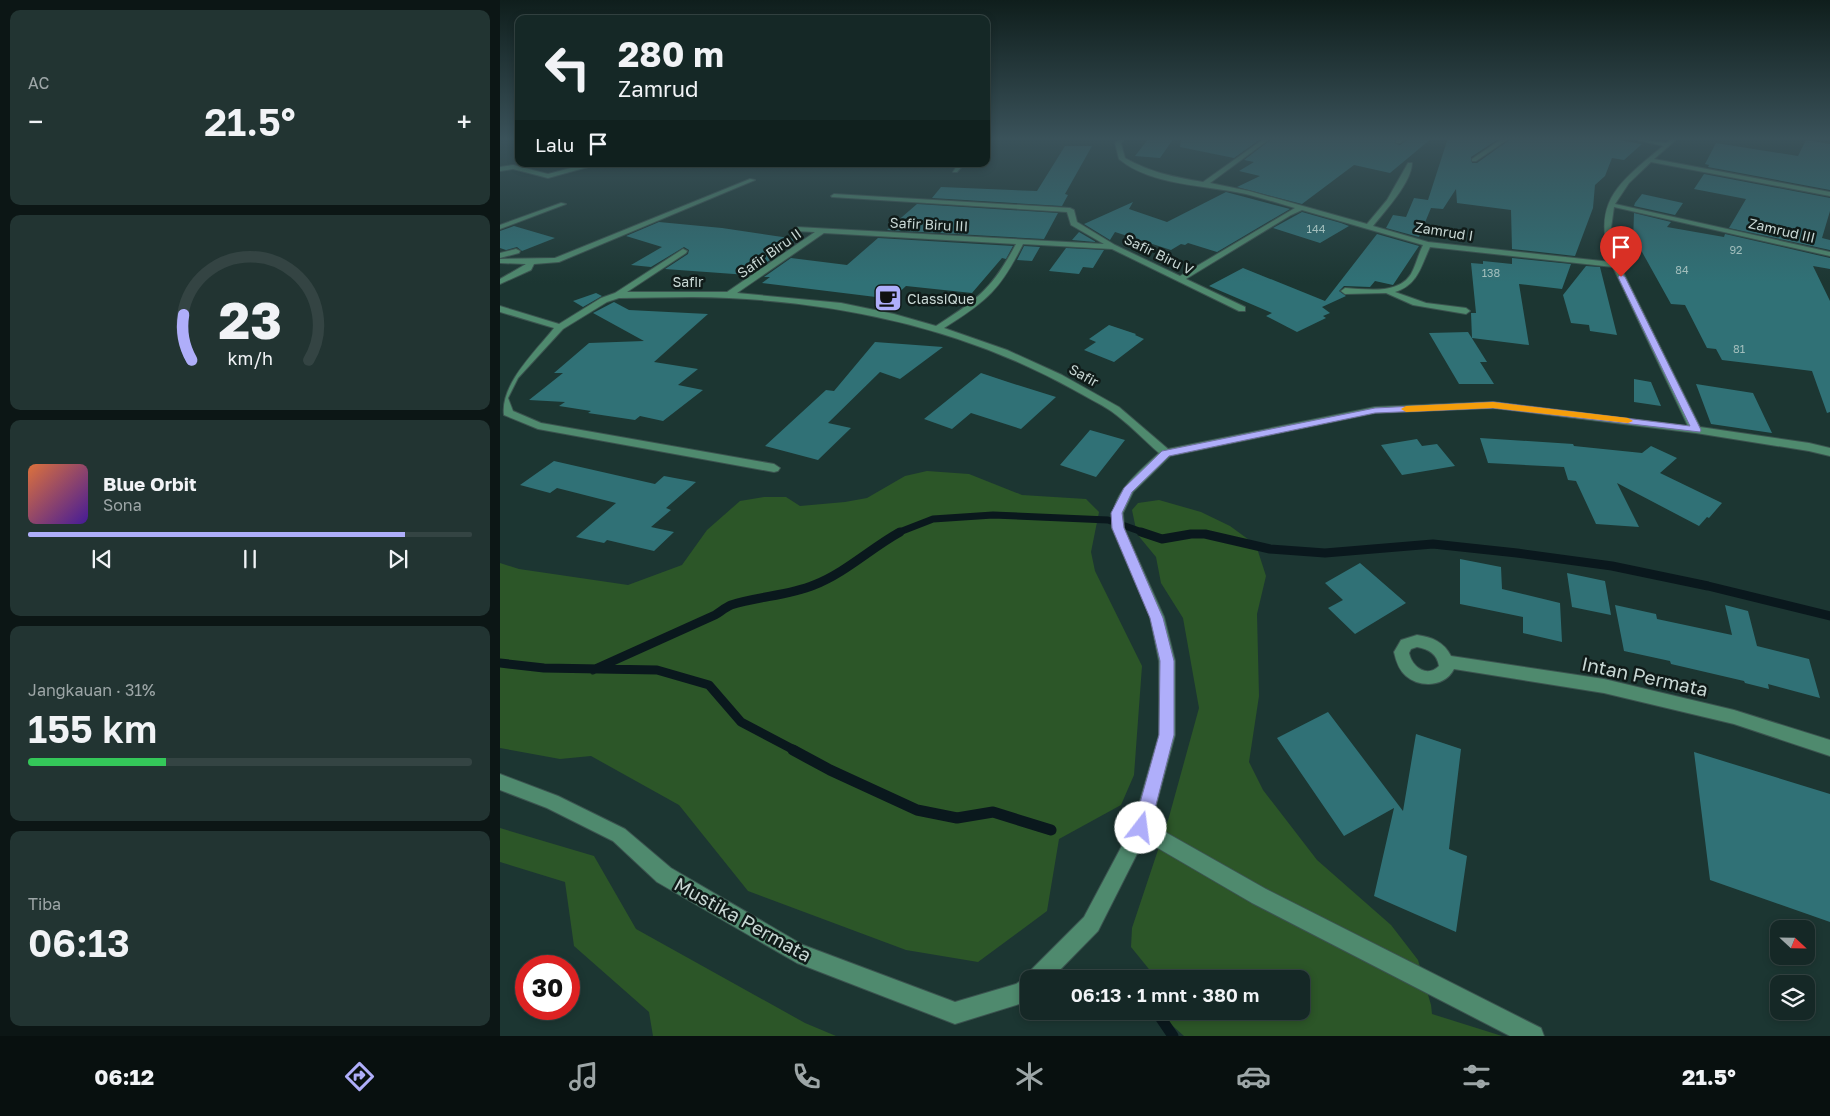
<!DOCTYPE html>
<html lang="id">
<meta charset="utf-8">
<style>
:root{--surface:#152826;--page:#223432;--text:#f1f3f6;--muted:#9da6a7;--line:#344443;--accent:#afaefa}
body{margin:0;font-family:"Golos Text",sans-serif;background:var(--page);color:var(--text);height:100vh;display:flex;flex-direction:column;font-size:19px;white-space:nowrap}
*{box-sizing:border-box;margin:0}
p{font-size:16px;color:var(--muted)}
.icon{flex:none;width:28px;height:28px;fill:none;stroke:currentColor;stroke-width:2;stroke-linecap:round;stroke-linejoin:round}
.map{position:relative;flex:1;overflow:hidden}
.details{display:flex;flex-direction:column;gap:10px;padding:10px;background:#0c1615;width:500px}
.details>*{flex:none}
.hud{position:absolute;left:15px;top:15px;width:475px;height:152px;border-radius:10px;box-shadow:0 2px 8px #0003,0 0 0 1px var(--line);background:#152826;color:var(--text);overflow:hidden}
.needle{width:32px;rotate:112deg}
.controls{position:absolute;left:1270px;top:920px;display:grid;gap:10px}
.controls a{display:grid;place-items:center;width:45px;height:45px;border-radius:10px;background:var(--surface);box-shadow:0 2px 8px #0003,0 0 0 1px var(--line);font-size:25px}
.speed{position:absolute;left:15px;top:955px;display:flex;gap:10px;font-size:25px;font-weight:700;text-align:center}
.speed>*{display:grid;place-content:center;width:65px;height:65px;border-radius:50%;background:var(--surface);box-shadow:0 2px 8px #0003,0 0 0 1px var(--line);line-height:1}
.speed .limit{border:8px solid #d22;background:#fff;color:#111}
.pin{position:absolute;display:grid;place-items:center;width:42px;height:42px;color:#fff;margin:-51px -21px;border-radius:50% 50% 50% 0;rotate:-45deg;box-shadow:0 0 5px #0007}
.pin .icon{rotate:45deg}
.me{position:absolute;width:55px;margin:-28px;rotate:15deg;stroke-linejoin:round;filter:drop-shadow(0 0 4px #0008)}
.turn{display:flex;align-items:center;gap:18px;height:105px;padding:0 20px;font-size:22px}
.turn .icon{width:65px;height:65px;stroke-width:2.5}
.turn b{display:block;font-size:35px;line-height:42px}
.then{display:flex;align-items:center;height:48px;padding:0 20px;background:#0003;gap:10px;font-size:19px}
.big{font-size:38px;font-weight:600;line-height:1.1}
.details .card{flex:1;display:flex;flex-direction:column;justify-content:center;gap:8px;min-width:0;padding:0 18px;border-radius:10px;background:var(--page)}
.details .dial{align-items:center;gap:0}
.dial svg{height:130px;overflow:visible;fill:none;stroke:var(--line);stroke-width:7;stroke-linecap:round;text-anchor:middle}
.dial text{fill:var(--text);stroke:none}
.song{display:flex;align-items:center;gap:15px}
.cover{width:60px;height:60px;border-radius:8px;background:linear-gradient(135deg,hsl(20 70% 55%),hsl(260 70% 35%))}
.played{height:5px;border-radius:2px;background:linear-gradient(90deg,var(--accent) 85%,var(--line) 85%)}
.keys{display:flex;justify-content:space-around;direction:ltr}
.heat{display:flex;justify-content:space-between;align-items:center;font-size:28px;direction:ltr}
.charge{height:8px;border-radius:4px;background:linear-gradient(90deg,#34c759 31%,var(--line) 0)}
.trip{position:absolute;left:520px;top:970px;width:290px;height:50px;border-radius:10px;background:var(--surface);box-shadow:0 2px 8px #0003,0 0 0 1px var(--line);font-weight:600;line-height:50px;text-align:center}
.dock{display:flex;height:80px;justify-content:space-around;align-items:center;background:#08100f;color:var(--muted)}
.dock .icon{width:35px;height:35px}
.dock .on{color:var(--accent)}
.dock b{font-size:22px;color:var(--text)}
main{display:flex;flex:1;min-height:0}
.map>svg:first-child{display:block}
.green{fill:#2c5628}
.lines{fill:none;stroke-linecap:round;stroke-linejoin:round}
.stream-far2{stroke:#0a181d;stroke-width:7}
.stream-far1{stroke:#0a181d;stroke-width:9}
.stream{stroke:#0a181d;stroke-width:11}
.building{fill:#307176}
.minor-casing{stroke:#3b534f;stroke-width:2}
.minor{fill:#4f8a6e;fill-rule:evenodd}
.route{fill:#afaefa;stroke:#7271a2}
.slow{fill:#f59e0b}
.labels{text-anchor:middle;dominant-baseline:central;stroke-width:5;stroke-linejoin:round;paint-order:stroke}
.far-number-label{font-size:11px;fill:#a2bebc}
.far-street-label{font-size:14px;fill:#c8d7d4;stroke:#101b19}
.far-poi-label{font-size:14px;fill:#c8d7d4;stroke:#101b19;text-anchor:start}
.near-street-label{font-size:19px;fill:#c8d7d4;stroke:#101b19}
</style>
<main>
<section class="details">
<div class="card"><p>AC</p>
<div class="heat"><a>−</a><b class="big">21.5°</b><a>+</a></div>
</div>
<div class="card dial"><svg viewBox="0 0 100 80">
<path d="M14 69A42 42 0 1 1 86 69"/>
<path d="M14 69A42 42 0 0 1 9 41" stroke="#afaefa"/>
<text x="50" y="56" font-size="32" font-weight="700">23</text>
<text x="50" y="72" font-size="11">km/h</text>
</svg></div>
<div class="card">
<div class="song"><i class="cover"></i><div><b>Blue Orbit</b><p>Sona</p></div></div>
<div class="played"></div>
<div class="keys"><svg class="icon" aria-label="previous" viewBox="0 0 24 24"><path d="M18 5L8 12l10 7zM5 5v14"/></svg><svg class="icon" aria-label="pause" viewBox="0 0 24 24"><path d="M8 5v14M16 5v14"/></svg><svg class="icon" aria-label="next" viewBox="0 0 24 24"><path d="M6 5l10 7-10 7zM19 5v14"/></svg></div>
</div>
<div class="card"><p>Jangkauan · 31%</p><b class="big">155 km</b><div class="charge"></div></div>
<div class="card"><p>Tiba</p><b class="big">06:13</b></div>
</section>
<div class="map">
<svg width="1330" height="1036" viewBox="0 0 1330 1036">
<rect width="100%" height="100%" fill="#1c3632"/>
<path class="green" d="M427,471L469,474L522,495L586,499L599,512L591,552L595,571L642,666L634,775L621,805L559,839L547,911L478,962L406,950L248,891L179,805L91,756L60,759L0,748V563L19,569L128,585L182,565L207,530L240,501L264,497H286L300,506L345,502L367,498L405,476Z
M659,500L701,512L730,526L756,545L766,576L757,614L759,696L749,762L763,790L817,860L891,925L918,960L931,1005L932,1014L1002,1036H684L656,1011H801V979H657L631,947L632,928L669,817L699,708L683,618L661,583L656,557L637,534L632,510L638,503Z
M0,828L94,856L136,929L305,1023L336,1036H153L149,1012L74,946L65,882L0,862Z"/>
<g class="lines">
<path class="stream-far2" d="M397,533L433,519L493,515L608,520L645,533"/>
<path class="stream-far1" d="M641,532L662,539L691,534H705L770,549L825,553L933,544L1017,553L1112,566L1208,586L1330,616
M0,663L44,668L157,670L209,685L241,722L296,751
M93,670L215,615C220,612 226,607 231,605C258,596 288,596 314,585C345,573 371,548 400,532"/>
<path class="stream" d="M293,750L330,770L417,810L457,818L493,812L551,830
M656,1011L673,1036"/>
</g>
<path class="building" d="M649,138H674L660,158L635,156Z
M681,138H762L734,158L680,147Z
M773,138H898L894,143L900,145L910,138H932L890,173L854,165L802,204L737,187L760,176L739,171L754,162L744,160Z
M948,138H1000L971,157L972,163H977L1012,138H1120L1119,140L1142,144L1124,160L1112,158L1105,176L1095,185L1093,208L1075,256L1012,249L1011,210L957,203L956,189L943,209L931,208L919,237L886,228L893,215L906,217L914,198L928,200Z
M1306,140L1330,144V190L1208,167L1209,165L1205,164L1216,143L1298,156Z
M565,146H592L565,194L568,195L562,206L432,198L441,187L537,191Z
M1204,174L1330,198V211L1322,238L1330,240V250L1229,228L1246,199L1194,189Z
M726,192L790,209L717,252L688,243L685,245L681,244L671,250L615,232L610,240L584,224L633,202L629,209L667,222Z
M1142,194L1183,203L1175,215L1134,206L1135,203Z
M417,204L558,213L544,239L387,230Z
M802,212L841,223L849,226L820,243L773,228Z
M1134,213L1171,222L1167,227L1224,237L1225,234L1330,258V269L1313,266L1330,301V412L1327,413L1312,371L1222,360L1216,349L1207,348L1185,305L1171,304L1137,243H1133Z
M159,222L222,228L296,239L269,255L276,256L248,275L165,269L188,254L189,250L184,247L151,267L131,265L162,247L126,236Z
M14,226L55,238L22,251L17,247L6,250L0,248V231Z
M579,232L596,242L572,240Z
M877,234L919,246L893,285L875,281L870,287L844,286L839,291L846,296L822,307L830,313L823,316L826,318L797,332L766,316L772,313L709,286L743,268L825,301Z
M378,238L513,246L506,259L502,258L472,293L406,286L392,299L262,283L270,277H264L291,258L347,265Z
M524,246L540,247L532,261L517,260Z
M566,248L604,250L593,268L583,267L579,274L549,271Z
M1012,258L1071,264L1062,289L1019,284L1029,345L972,338L971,313H976L971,263L983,264V261L1012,264Z
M1086,266L1100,267L1117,335L1090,331L1089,325L1071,323L1063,295Z
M96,293L102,296L83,307L73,301Z
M114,302L129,310L208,314L154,362L198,369L178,385L203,390L163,421L140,416L135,420L88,413L91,411L59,406L65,402L29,400L63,373H54L89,343L144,341L93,313Z
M609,325L636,334L635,335L644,339L614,362L584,350L596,342L589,339Z
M968,332L987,362H980L994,384H959L929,333Z
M375,342L443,347L400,379L380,372L328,423L351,428L318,460L265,446L326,390L334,391Z
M481,373L508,382L556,397L521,429L471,413L452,429L424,419Z
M1134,379L1151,382L1161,406L1134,402Z
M1196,384L1253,393L1272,433L1211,424Z
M590,430L625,440L596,477L560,465Z
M980,438L1073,444L1074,446L1142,453L1151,446L1177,458L1160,473L1222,503L1209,518L1207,517L1199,526L1117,483L1139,527L1096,524L1076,481L1068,480L1064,467L988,463Z
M917,439L922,446L937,444L955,466L902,475L881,445Z
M54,461L155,484L164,476L196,482L166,508L171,510L151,527L174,532L154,551L107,540L104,543L76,537L116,503L57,488L50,493L20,485Z
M960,559L1001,567L1002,589L1060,603L1062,642L1023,633V617L960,604Z
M860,563L906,603L855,634L828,608L843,600L825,583Z
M1067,573L1105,581L1111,615L1072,607Z
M1115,605L1156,614L1157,619L1232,635L1225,605L1248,611L1257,646L1309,659L1320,698L1268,684L1269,689L1245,683L1244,681L1171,664L1170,661L1124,651Z
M828,712L903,811L916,734L961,749L949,849L967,856L956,932L874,896L894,808L844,836L777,738Z
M1194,752L1330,794V922L1210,880Z"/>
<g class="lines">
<g class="minor-casing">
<path id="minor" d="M620,138H626L621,143L625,158C652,173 674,177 703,182L765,138H771L710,183L749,191L867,224L887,200L908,163H912C912,182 885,211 873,226L928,242L1111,262C1091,201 1119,183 1163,146L1129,138L1166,143L1172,138H1178L1154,159L1330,192V196L1151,162L1129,183L1115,204L1330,252V256L1114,207L1111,228L1122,270L1200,427L1309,443L1330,448V456L1309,451L1196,433L993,408L875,413L670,456L633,492L623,513L624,528L664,617L675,661V735L651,824L766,889L1041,1028L1044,1036H1010L752,903L644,840L598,931L551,979H529V1001L455,1024L297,963L157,882L113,841L47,808L0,790V774L58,796L125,829L171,868L303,945L455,1002L516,984L527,977L529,972L584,917L633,825L659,735V661L650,617L612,528C610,493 636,475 659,453C643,439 628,423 611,411C599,403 586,397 574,390C469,331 349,304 229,298C193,296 155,298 119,298L107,302L63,329L18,378L8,398L13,411L41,423L274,464L280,468L278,471L274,472L38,429L4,415C0,384 37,350 54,328L0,312V306L59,324L101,298L115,293L183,249L187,251L186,253L127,292H227L315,232L294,231L293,229L297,227L604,244L571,225L567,212L332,197L331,196L334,194L570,208L574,210L577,222L615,245L680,276L795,208C778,203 762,198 746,194C706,185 651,186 619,159L615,143ZM802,210L923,245C918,255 916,265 911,274C898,295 866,289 845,288L841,291L845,294L886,293L913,305L966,314L970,311L966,308L926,303L895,292C918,285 921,266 930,247L1113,267L1188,426L993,402L875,407L668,449L619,407L562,375L507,350L444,328C487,301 500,290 523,244L612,249L739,311H745V307L686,279L791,215ZM324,233L516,244C492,289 478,299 436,326L394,314L341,303L237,293Z
M901,138H908L900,143H896V141Z
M1003,138H1010L976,161H972V159Z
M86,164L89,166L88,167L48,178L13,169L0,171V167L13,165L48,174Z
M458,164H464L457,172H453Z
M250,179L255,180L59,262L34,264L31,270L0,284V279L26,264L0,263V259L55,258Z
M61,203L66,204L0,229V225Z
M16,249L20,251L19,253L0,258V253Z
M917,635C932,637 944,642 951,656L1104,679L1234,710L1330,740V756L1234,724L1104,693L954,669C945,687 920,688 906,676C899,670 896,661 894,652L901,640ZM917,647C929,649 937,654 939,666C927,678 912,667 909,653L911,649Z"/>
</g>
<use href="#minor" class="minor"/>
</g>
<linearGradient id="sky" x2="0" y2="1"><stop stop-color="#0f1e1c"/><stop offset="0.49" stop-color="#3a525a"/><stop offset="1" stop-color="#3a525a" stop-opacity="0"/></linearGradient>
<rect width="1330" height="283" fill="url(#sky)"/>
<path class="route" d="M1121,274L1125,277L1201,430L1200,432L993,408L875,413L669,456L632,492L622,513L624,528L663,618L674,661V735L650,828L647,834L641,837L636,834L633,828L659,735L660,661L650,618L612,528L611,513L624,488L662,451L875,408L993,402L1190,426L1118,277Z"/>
<path class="slow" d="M993,402L1128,418L1133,421L1128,423L993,408L906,412L901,409L906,406Z"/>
<defs>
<g id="cafe-square" transform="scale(1.4375)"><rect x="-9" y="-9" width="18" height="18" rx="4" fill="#afaefa" stroke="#101b19"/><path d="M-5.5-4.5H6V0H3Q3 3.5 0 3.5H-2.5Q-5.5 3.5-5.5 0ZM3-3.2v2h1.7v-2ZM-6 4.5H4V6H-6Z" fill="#111"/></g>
</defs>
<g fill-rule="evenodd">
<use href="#cafe-square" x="388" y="298"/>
</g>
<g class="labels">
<g class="far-number-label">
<text x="816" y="228">144</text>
<text x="1236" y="249">92</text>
<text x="1182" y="269">84</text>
<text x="991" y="272">138</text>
<text x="1239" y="348">81</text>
</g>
<g class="far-street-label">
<text transform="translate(429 224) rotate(3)">Safir Biru III</text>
<text transform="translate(1282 230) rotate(13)">Zamrud III</text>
<text transform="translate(944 231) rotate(9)">Zamrud I</text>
<text transform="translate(269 253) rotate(-35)">Safir Biru II</text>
<text transform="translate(659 254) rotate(26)">Safir Biru V</text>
<text x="188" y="281">Safir</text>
<text transform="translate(584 375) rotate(29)">Safir</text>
</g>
<g class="far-poi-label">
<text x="407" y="298">ClassiQue</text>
</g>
<g class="near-street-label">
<text transform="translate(1145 676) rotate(12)">Intan Permata</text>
<text transform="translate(243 919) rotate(29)">Mustika Permata</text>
</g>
</g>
</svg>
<div class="controls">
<a><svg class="needle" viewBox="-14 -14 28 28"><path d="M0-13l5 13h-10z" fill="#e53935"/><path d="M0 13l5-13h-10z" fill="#9da6a7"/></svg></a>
<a><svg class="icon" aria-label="layers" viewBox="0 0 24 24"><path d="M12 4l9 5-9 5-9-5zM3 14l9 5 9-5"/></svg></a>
</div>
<div class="speed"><div class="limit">30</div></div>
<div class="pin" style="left:1121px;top:277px;background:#d93025"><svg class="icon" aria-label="arrive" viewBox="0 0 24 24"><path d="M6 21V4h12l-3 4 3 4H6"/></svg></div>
<svg class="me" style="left:641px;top:828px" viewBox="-20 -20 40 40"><circle r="19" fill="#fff"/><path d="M0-13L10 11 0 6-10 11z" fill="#afaefa"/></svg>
<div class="trip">06:13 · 1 mnt · 380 m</div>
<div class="hud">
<div class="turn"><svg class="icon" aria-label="left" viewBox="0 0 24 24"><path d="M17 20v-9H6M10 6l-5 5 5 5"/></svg><div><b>280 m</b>Zamrud</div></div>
<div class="then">Lalu<svg class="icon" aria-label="arrive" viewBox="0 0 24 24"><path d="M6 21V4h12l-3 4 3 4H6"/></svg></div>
</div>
</div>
</main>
<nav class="dock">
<b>06:12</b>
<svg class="icon on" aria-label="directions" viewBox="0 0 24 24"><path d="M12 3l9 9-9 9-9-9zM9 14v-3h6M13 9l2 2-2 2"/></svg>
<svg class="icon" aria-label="music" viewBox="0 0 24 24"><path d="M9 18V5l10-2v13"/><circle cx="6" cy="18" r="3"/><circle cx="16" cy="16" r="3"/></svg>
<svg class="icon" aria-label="phone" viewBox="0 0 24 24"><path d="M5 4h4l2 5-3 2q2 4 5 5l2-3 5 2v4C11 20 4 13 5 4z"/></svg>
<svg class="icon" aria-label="climate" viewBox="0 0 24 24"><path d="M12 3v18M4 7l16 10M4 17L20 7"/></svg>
<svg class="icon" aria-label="car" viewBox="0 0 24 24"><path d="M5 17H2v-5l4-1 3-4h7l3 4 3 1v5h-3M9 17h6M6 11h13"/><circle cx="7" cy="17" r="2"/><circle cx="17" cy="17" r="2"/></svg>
<svg class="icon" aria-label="filters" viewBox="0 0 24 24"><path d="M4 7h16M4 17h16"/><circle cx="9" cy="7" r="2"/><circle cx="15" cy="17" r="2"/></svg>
<b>21.5°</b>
</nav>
